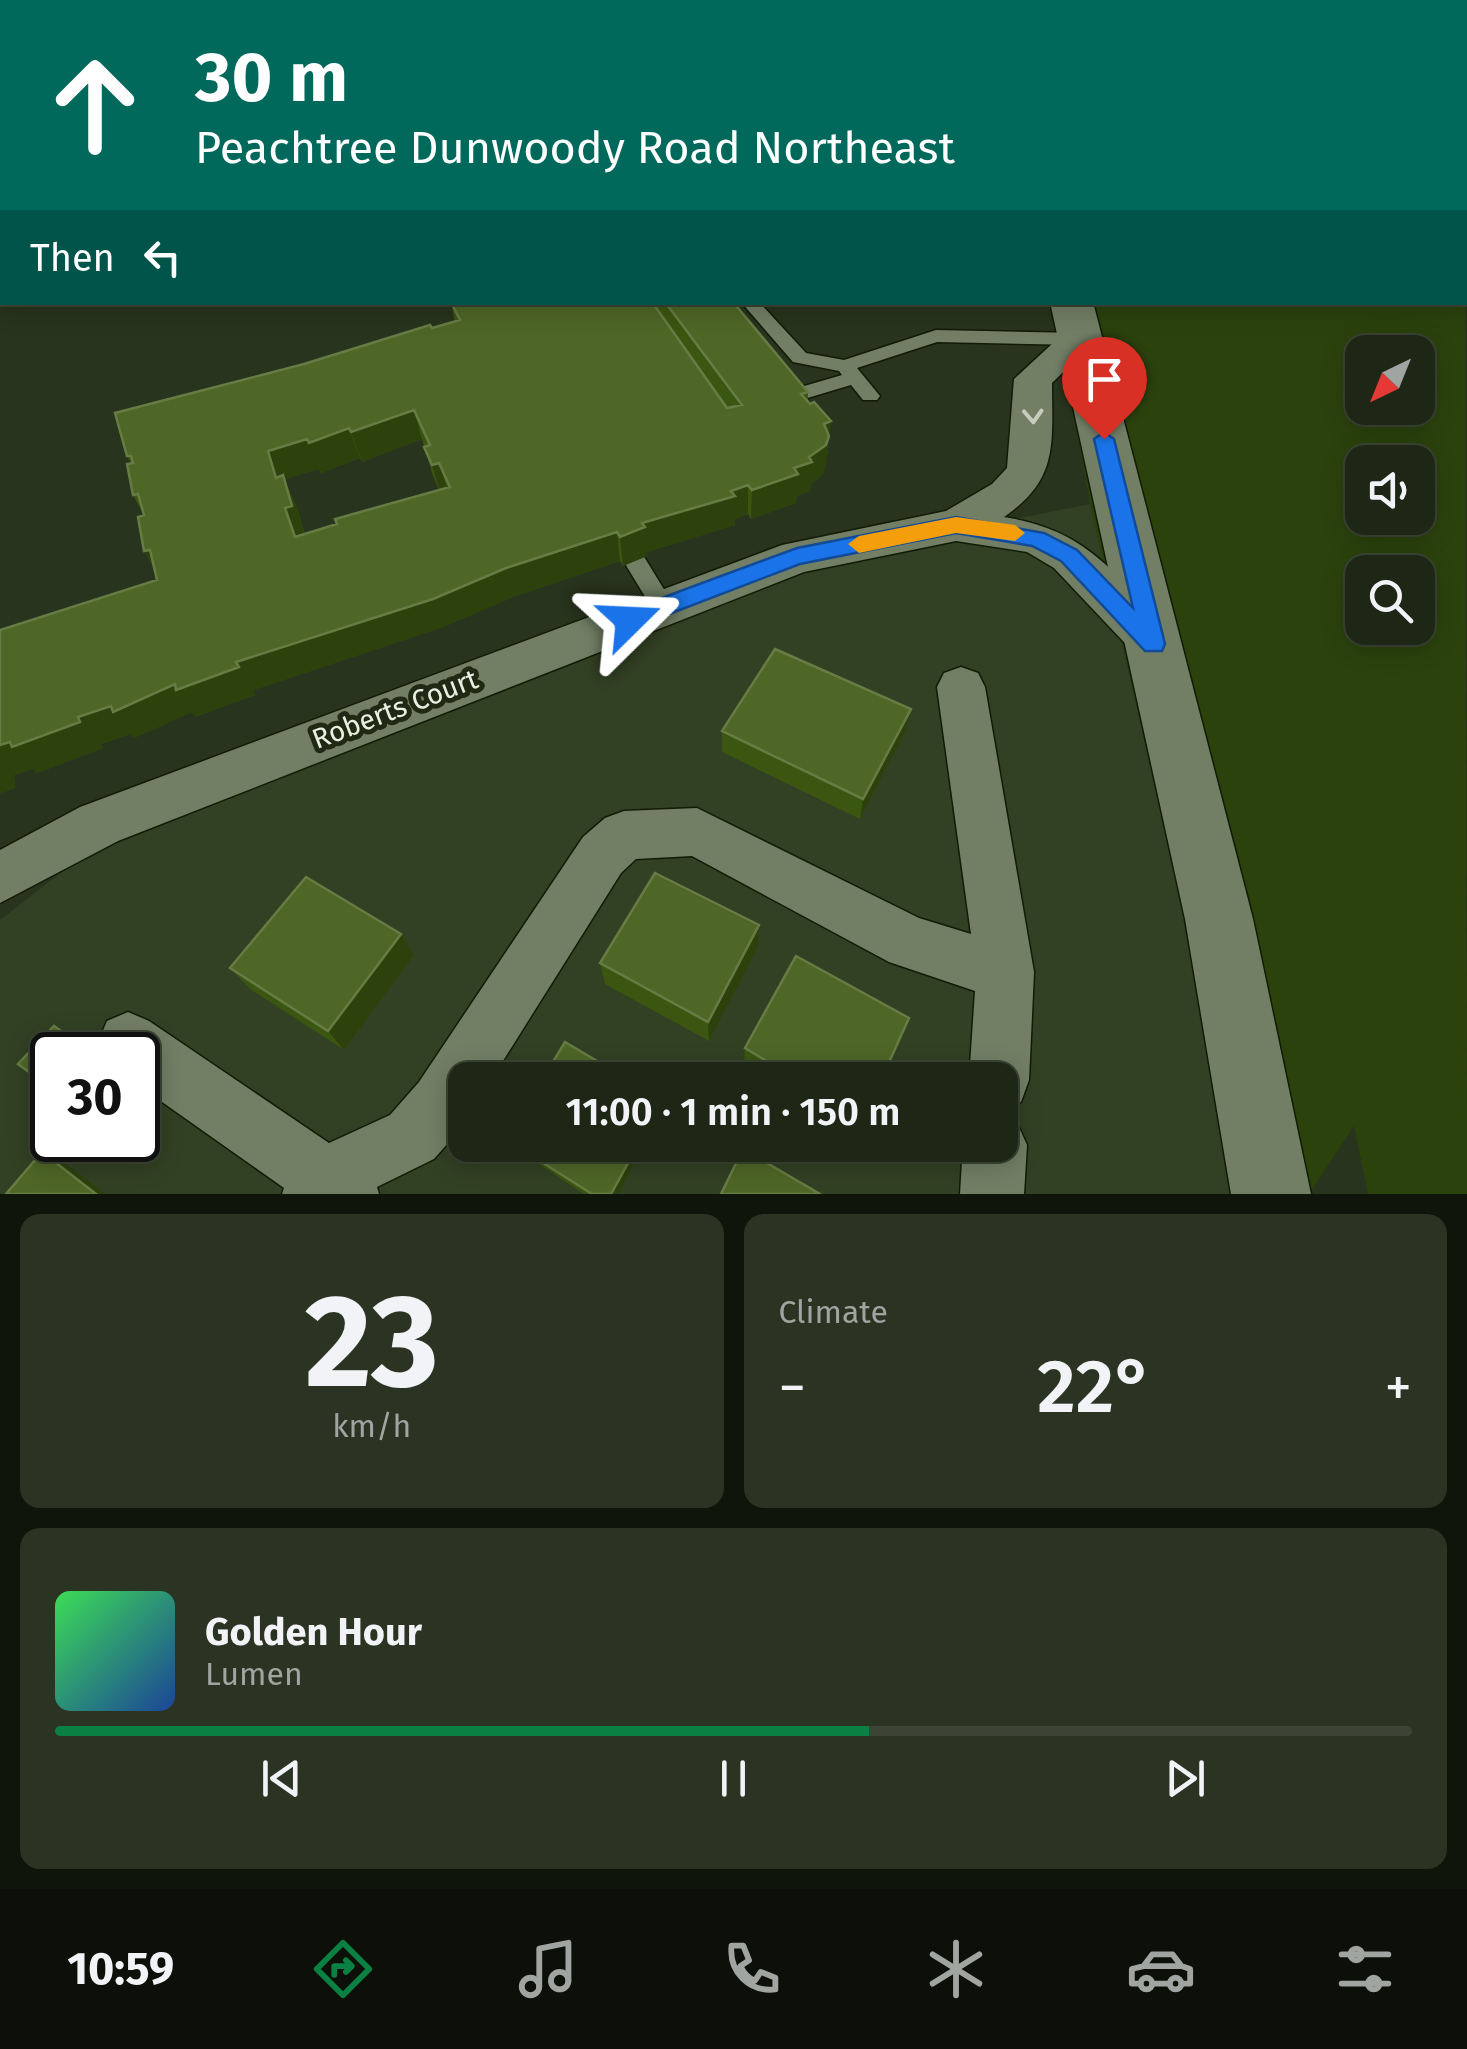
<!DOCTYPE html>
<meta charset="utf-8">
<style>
:root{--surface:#1e2716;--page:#2b3323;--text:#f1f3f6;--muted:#a1a5a1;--line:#3c4435;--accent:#0b8043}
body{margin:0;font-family:"Fira Sans",sans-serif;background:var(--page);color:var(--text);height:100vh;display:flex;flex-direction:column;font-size:38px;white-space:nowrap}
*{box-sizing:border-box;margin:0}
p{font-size:32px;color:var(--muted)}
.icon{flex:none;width:55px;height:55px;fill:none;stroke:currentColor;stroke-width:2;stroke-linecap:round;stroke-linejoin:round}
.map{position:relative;height:1194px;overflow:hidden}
.sheet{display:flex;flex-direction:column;gap:20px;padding:20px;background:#10150c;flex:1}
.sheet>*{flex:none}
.top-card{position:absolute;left:0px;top:0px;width:1468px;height:305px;box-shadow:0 5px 25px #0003,0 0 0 2px var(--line);background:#00695c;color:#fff;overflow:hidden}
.needle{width:65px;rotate:223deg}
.tools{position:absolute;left:1345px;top:335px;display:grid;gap:20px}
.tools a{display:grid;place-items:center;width:90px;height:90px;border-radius:20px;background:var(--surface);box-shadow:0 5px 25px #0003,0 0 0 2px var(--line);font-size:50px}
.speed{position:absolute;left:30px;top:1032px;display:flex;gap:20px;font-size:50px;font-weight:700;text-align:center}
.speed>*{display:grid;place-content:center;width:130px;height:130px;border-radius:50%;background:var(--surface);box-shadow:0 5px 25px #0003,0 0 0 2px var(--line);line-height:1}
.speed .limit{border:5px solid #111;border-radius:15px;background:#fff;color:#111}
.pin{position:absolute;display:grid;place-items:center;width:85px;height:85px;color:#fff;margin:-102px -42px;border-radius:50% 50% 50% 0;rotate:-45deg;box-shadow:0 0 10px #0007}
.pin .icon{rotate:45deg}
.me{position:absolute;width:110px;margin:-55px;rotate:69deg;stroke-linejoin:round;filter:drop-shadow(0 0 8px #0008)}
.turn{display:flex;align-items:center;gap:35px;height:210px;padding:0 30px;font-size:45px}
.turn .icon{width:130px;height:130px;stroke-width:2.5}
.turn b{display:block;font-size:70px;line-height:85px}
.then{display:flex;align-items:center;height:95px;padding:0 30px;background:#0003;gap:20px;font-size:38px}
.big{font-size:75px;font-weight:600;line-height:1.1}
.sheet .card{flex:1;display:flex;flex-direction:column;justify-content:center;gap:15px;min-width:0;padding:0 35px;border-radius:20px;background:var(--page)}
.sheet .dial{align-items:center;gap:0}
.dial b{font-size:130px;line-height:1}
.song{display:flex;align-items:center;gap:30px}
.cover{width:120px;height:120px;border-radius:15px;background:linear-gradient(135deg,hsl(130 70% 55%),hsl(220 70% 35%))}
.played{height:10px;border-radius:5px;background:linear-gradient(90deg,var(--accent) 60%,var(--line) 60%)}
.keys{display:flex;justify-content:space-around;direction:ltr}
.heat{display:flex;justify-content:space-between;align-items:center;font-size:55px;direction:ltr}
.sheet .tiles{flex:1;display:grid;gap:20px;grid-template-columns:1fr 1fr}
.card:last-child{grid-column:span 2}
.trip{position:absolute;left:448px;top:1062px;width:570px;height:100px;border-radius:20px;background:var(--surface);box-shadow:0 5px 25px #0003,0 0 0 2px var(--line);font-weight:600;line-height:100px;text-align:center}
.tabs{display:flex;height:160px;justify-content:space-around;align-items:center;background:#0c1009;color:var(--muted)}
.tabs .icon{width:70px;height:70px}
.tabs .active{color:var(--accent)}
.tabs b{font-size:45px;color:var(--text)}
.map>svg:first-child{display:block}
.built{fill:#324023;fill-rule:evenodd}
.green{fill:#2b420d;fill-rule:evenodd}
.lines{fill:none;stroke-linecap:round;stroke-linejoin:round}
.lane-casing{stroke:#111b06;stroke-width:3}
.street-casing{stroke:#111b06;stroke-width:3}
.secondary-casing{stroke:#111b06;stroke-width:3}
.lane{fill:#727f65;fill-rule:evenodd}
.street{fill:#727f65;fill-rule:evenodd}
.secondary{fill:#727f65;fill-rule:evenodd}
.wall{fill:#3b5610;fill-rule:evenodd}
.shaded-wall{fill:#2c410c}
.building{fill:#4e6626;stroke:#667c44;stroke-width:2.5;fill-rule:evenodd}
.oneway{stroke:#c5cebc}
.route{fill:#1a73e8;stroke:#114b97;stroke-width:2.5}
.slow{fill:#f59e0b}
.labels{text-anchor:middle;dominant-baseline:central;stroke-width:10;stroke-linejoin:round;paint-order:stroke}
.street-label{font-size:28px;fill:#e8f0e2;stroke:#1f2913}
</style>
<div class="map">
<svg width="1467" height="1194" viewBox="0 0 1467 1194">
<rect width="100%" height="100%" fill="#28341d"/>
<path class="built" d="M1090,504L1249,1194H0V920L99,843L795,563ZM52,1055H138V1140H52ZM465,1080H1000V1145H465Z"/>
<path class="green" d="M1465,75L1467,1194H1368L1354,1126L1309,1194H1249L1090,504L1055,303L1465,302ZM1362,352H1418V408H1362ZM1362,462H1418V518H1362ZM1362,572H1418V628H1362Z"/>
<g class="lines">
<g class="lane-casing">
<path id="lane" d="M741,302H759L806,353L844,360L936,330L1079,333L1088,339L1079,345L937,342L857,368L880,396L877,400H863L851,385L784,405L777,404L774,399L777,394L842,375L839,371L793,362Z
M635,553L643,555L671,601L674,607L671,613H655L627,567L624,561Z"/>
</g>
<g class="street-casing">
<path id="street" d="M1079,328L1092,331L1097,339L1052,383C1052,444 1059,479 1004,517C1088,530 1113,573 1170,631L1177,644L1170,657L1154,663L1138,657L1054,568L1027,552L956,541L804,572L118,841L0,903V850L80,807L782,545L946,511L992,484L1007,468L1014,379L1066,331Z
M961,667L978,673L985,687L1034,972L1029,1080L1021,1102L1000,1110V1080H969L975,991L889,962L692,856L636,859L621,873L491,1080H465L463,1126L434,1159L377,1187L379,1194H282L284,1188L138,1085V1055H104L98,1042L107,1021L128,1012L149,1021L329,1143L390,1115L419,1082L583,837L605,818L624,811L697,808L919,918L971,934L937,687L944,673Z
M1000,1115L1017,1123L1027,1145L1024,1194H960L963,1145H1000Z"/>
</g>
<g class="secondary-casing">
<path id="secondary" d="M1050,302H1093L1253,919L1311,1194H1231L1185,919Z"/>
</g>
<use href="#lane" class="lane"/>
<use href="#street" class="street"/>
<use href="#secondary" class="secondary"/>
</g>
<path class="wall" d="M215,0H273L266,2H216Z
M539,0H616L611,2H539Z
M823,0H917V2H823Z
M1467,35V71L1465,70V37Z
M451,302H733L808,392V401L828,451L823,474L811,484L810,491L797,496L796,503L751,519L748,514L735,519V525L647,552V556L623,566L620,561L513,597L443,627L253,690L255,695L195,717L192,712L134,738L130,734L101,744L103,748L37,773L33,769L14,775L15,788L0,793L157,580L154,568L144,551V515L133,495L131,463L127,456L304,364L455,322ZM422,439L433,476L439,490L305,534L296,505L284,479L319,469L321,473L360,458L362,462Z
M906,730L860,819L722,752V731Z
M401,934L414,955L344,1050L250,989L230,968Z
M758,947L709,1041L605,984L600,963Z
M903,1034L882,1080H773L744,1063L745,1048Z
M510,1145H644L618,1194H584Z"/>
<path class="shaded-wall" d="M228,0H273L266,2H229Z
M572,0H595V2H567Z
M1431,0H1446L1443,2H1428Z
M0,15H2V31L0,32Z
M2,238V262L0,264V240Z
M414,410L422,439L362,462L351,432Z
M831,421L826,465L823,474L811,484L810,491L797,496L796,503L751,519L752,490L794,468L809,457L824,424Z
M349,428L360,458L321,473L319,469L284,479L296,505L305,535L295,537L268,451Z
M439,463L448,492L441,495L432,465Z
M748,485V514L735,519V525L647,552V556L623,566L620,537L642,523Z
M617,532L620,561L513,597L443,627L253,690L255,695L195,717L192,712L134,738L130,734L101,744L103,748L37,773L33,769L14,775L15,788L0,793V745L506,568Z
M150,550L162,580L144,551Z
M911,709L906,730L860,819L863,799Z
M759,925L758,947L709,1041L708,1022Z
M401,934L414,955L344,1050L328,1031Z
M78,1043L86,1048L79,1055H67Z
M52,1071V1085L51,1087L43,1082Z
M638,1145H644L618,1194H611Z
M42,1152L66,1164L105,1194H96Z"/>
<path class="building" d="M0,0H26L27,2H2V15H0Z
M166,0H182L187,2H158Z
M548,0H572L567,2H555Z
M824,0H899L898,2H826L827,0Z
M934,0H1008V2H932Z
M1359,0H1431L1428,2H1356Z
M2,61V87L0,84V62Z
M451,302H652L727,408L742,405L665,302H733L808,392L801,394L810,404L814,402L831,421L824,424L829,436L826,445L809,457L812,462L794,468L798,474L752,490L748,485L731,491L735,496L642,523L645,527L620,537L617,532L506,568L433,599L236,662L239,667L176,690L175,684L113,712L111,706L78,717L80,722L12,747L10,742L0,745V630L157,580L150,550L144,551L138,517L144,515L138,494L133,495L127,464L133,463L131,456H127L115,413L304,364L430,325L432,328L460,320ZM414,410L430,445L424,447L432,465L439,463L450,487L335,519L337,524L295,537L285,508L292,506L283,475L276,478L268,451L307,439L309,443L349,428L351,432Z
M775,649L911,709L863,799L722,731Z
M655,873L759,925L708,1022L600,963Z
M306,877L401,934L328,1031L230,968Z
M796,956L909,1018L881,1080H798L745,1048Z
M54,1026L78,1043L67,1055H52V1071L43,1082L18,1064Z
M565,1042L629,1080H542Z
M515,1145H638L611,1194H592Z
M743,1149L820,1194H721Z
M42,1152L96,1194H6Z"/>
<defs><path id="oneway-chevron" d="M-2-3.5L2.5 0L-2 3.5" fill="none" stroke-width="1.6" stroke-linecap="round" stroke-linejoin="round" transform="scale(2.5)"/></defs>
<use class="oneway" href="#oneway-chevron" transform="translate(1033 416) rotate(87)"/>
<path class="route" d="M1104,432L1114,439L1165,644L1162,651H1145L1061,561L1032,546L956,533L800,564L630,629L618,620L621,613L797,548L956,517L1044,533L1077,550L1133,608L1094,439Z"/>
<path class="slow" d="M956,517L1015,525L1025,533L1015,541L956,533L859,553L848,544L859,536Z"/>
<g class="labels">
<g class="street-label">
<text transform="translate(395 709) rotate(-21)">Roberts Court</text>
</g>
</g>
</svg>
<div class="tools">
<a><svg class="needle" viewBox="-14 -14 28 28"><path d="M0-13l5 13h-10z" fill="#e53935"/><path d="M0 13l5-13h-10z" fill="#a1a5a1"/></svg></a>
<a><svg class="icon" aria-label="sound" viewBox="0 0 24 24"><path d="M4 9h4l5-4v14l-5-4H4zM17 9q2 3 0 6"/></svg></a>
<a><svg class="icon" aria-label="search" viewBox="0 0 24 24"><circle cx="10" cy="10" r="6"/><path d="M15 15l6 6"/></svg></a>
</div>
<div class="speed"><div class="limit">30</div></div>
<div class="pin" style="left:1104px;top:439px;background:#d93025"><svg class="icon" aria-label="arrive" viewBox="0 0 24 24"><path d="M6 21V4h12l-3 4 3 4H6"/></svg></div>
<svg class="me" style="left:630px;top:620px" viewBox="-20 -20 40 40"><path d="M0-17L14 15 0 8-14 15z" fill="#1a73e8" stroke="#fff" stroke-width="4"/></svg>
<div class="trip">11:00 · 1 min · 150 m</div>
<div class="top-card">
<div class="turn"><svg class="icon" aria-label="ahead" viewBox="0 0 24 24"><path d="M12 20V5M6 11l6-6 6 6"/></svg><div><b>30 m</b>Peachtree Dunwoody Road Northeast</div></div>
<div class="then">Then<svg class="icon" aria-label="left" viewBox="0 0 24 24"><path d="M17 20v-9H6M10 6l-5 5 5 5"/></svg></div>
</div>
</div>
<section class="sheet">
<div class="tiles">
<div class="card dial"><b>23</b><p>km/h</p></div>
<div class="card"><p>Climate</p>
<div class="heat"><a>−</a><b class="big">22°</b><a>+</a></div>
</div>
<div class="card">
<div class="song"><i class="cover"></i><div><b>Golden Hour</b><p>Lumen</p></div></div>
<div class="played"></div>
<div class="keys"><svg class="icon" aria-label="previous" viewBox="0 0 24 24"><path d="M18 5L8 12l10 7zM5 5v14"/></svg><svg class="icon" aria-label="pause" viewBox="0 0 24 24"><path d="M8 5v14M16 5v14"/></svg><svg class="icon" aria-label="next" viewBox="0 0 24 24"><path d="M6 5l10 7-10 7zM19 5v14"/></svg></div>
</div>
</div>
</section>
<nav class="tabs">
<b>10:59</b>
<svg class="icon active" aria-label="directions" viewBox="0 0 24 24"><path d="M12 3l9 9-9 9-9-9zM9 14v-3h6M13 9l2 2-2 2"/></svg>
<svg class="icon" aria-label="music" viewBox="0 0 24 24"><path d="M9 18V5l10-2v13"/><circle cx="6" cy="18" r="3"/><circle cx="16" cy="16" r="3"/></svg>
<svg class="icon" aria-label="phone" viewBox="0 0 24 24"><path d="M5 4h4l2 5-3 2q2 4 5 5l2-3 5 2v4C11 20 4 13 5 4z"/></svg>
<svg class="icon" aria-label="climate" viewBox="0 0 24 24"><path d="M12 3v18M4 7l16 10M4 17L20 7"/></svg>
<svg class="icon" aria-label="car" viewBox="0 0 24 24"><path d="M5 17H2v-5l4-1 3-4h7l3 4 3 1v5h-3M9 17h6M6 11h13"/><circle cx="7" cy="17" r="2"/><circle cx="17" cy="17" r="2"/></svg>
<svg class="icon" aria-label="filters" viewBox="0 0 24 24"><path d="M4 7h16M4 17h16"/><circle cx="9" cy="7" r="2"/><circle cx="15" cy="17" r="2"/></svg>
</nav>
